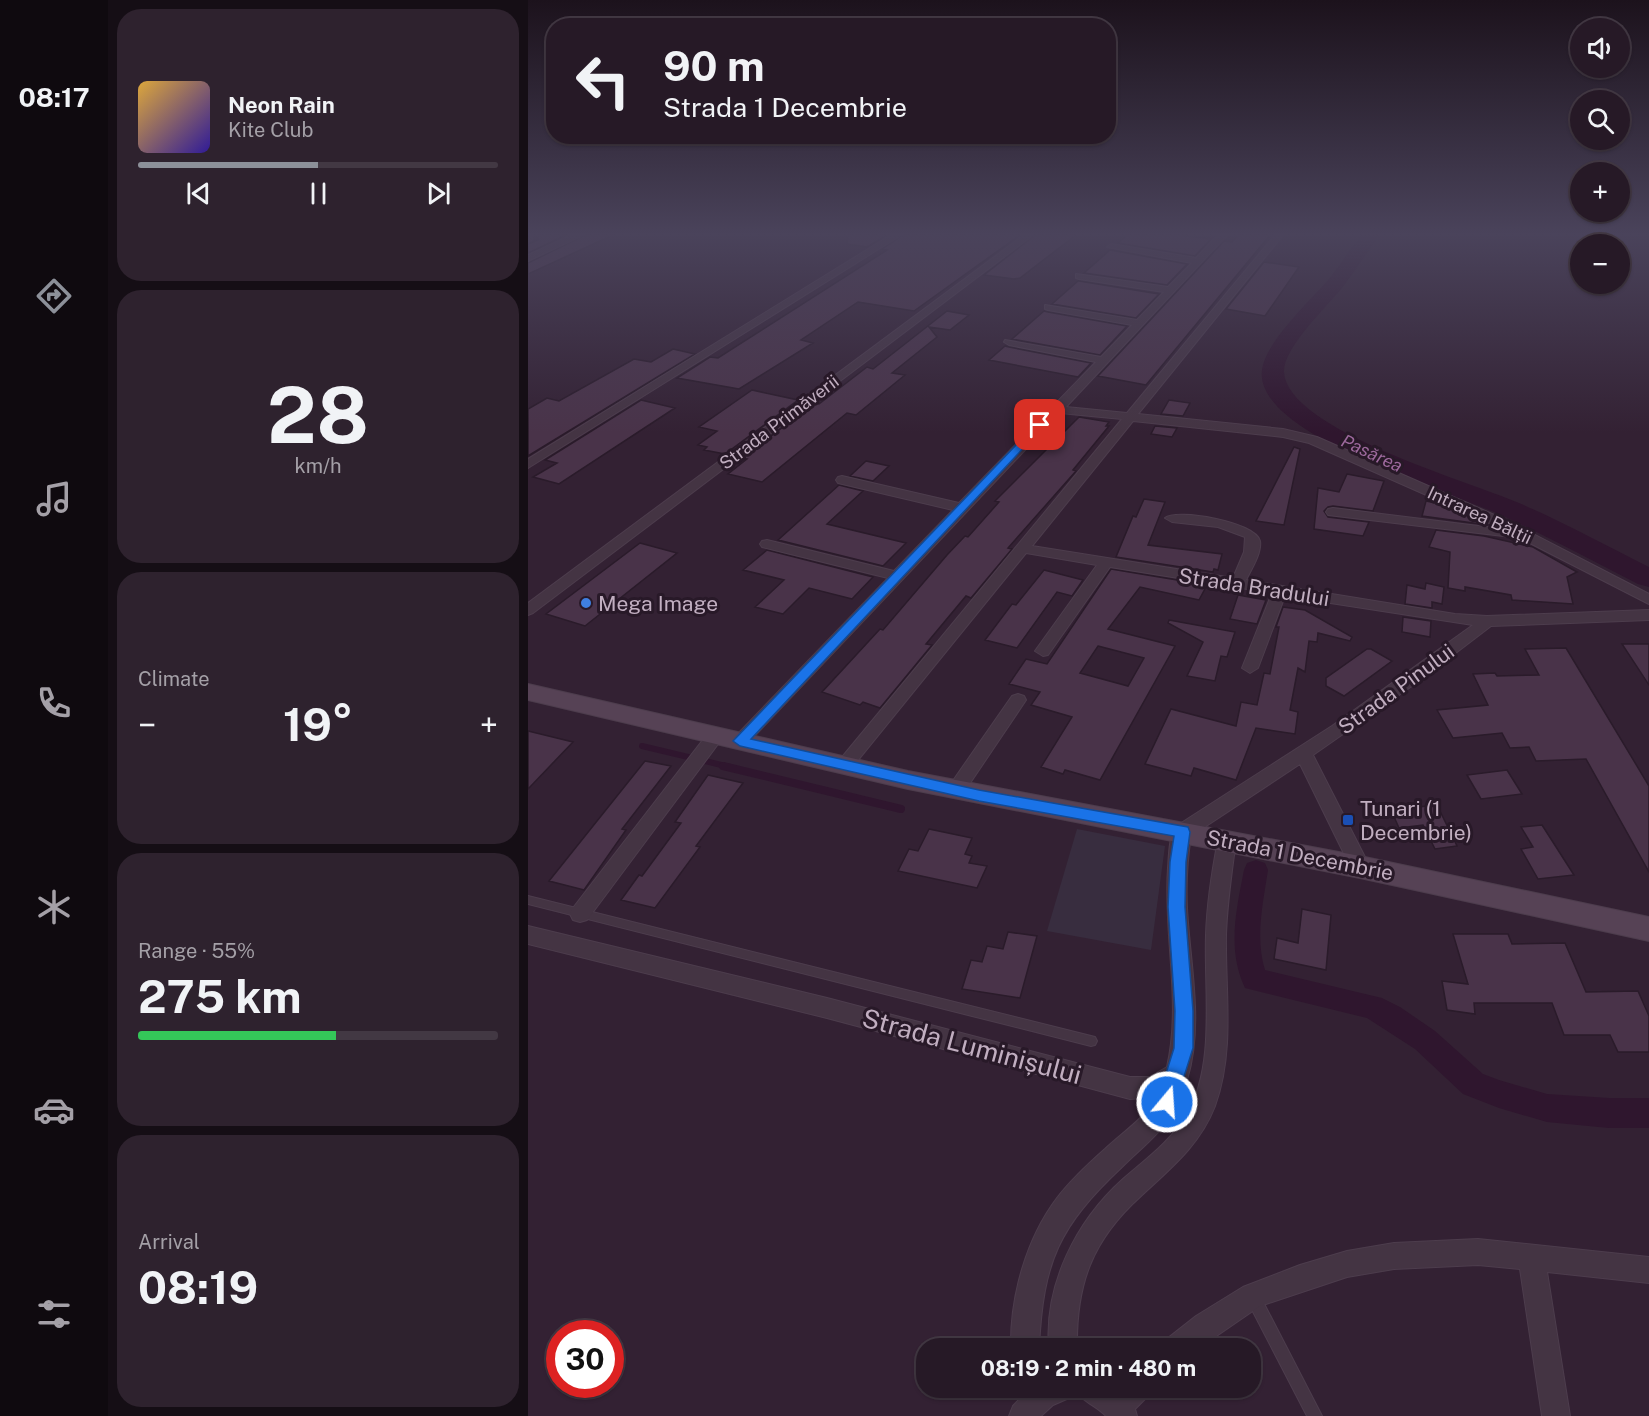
<!DOCTYPE html>
<meta charset="utf-8">
<style>
:root{--surface:#261926;--page:#2e222e;--text:#f1f3f6;--muted:#a4a0a7;--line:#423843;--accent:#8c9099}
body{margin:0;font-family:"Public Sans",sans-serif;background:var(--page);color:var(--text);height:100vh;display:flex;flex-direction:column;font-size:22px;white-space:nowrap}
*{box-sizing:border-box;margin:0}
p{font-size:20px;color:var(--muted)}
.icon{flex:none;width:33px;height:33px;fill:none;stroke:currentColor;stroke-width:2;stroke-linecap:round;stroke-linejoin:round}
.map{position:relative;flex:1;overflow:hidden}
.panel{display:flex;flex-direction:column;gap:9px;padding:9px;background:#150e15;width:420px}
.panel>*{flex:none}
.guide{position:absolute;left:18px;top:18px;width:570px;height:126px;border-radius:24px;box-shadow:0 2px 4px #0004,0 0 0 2px var(--line);background:#261926;color:var(--text);overflow:hidden}
.buttons{position:absolute;left:1042px;top:18px;display:grid;gap:12px}
.buttons a{display:grid;place-items:center;width:60px;height:60px;border-radius:50%;background:var(--surface);box-shadow:0 2px 4px #0004,0 0 0 2px var(--line);font-size:30px}
.speed{position:absolute;left:18px;top:1320px;display:flex;gap:12px;font-size:30px;font-weight:700;text-align:center}
.speed>*{display:grid;place-content:center;width:78px;height:78px;border-radius:50%;background:var(--surface);box-shadow:0 2px 4px #0004,0 0 0 2px var(--line);line-height:1}
.speed .limit{border:9px solid #d22;background:#fff;color:#111}
.pin{position:absolute;display:grid;place-items:center;width:51px;height:51px;color:#fff;margin:-26px;border-radius:12px;box-shadow:0 3px 9px #0006}
.me{position:absolute;width:66px;margin:-33px;rotate:18deg;stroke-linejoin:round;filter:drop-shadow(0 0 4px #0008)}
.turn{display:flex;align-items:center;gap:21px;height:126px;padding:0 18px;font-size:27px}
.turn .icon{width:78px;height:78px;stroke-width:2.5}
.turn b{display:block;font-size:42px;line-height:51px}
.big{font-size:45px;font-weight:700;line-height:1.1}
.panel .card{flex:1;display:flex;flex-direction:column;justify-content:center;gap:9px;min-width:0;padding:0 21px;border-radius:24px;background:var(--page)}
.panel .dial{align-items:center;gap:0}
.dial b{font-size:78px;line-height:1}
.song{display:flex;align-items:center;gap:18px}
.cover{width:72px;height:72px;border-radius:9px;background:linear-gradient(135deg,hsl(40 70% 55%),hsl(250 70% 35%))}
.played{height:6px;border-radius:3px;background:linear-gradient(90deg,var(--accent) 50%,var(--line) 50%)}
.keys{display:flex;justify-content:space-around;direction:ltr}
.heat{display:flex;justify-content:space-between;align-items:center;font-size:33px;direction:ltr}
.charge{height:9px;border-radius:4px;background:linear-gradient(90deg,#34c759 55%,var(--line) 0)}
.trip{position:absolute;left:388px;top:1338px;width:345px;height:60px;border-radius:24px;background:var(--surface);box-shadow:0 2px 4px #0004,0 0 0 2px var(--line);font-weight:700;line-height:60px;text-align:center}
main{display:flex;flex:1;min-height:0}
.tab-bar{display:flex;flex-direction:column;width:108px;justify-content:space-around;align-items:center;background:#0f0a0f;color:var(--muted)}
.tab-bar .icon{width:42px;height:42px}
.tab-bar .selected{color:var(--accent)}
.tab-bar b{font-size:27px;color:var(--text)}
.map>svg:first-child{display:block}
.green{fill:#382d3f}
.lines{fill:none;stroke-linecap:round;stroke-linejoin:round}
.stream-far1{stroke:#2f162e;stroke-width:6}
.stream{stroke:#2f162e;stroke-width:8}
.canal{fill:#2f162e;fill-rule:evenodd}
.river{fill:#2f162e;fill-rule:evenodd}
.building{fill:#493349;stroke:#2a1b2a;stroke-width:1.5;fill-rule:evenodd}
.service-casing{stroke:#4d3d4d;stroke-width:2}
.minor-casing{stroke:#4d3d4d;stroke-width:2}
.secondary-casing{stroke:#4d3d4d;stroke-width:2}
.service{fill:#443443;fill-rule:evenodd}
.minor{fill:#443443;fill-rule:evenodd}
.secondary{fill:#564255;fill-rule:evenodd}
.route{fill:#1a73e8;stroke:#114b97;stroke-width:1.5}
.shop-dot{fill:#3f7fe0;stroke:#281928;stroke-width:2}
.transit-dot{fill:#1a4fb4;stroke:#281928;stroke-width:2}
.labels{text-anchor:middle;dominant-baseline:central;stroke-width:6;stroke-linejoin:round;paint-order:stroke}
.far-street-label{font-size:18px;fill:#c1aec0;stroke:#281928}
.far-water-label{font-size:18px;font-style:italic;fill:#9d699d;stroke:#281928}
.street-label{font-size:21px;fill:#c1aec0;stroke:#281928}
.poi-label{font-size:21px;fill:#c1aec0;stroke:#281928;text-anchor:start}
.near-street-label{font-size:26px;fill:#c1aec0;stroke:#281928}
</style>
<main>
<nav class="tab-bar">
<b>08:17</b>
<svg class="icon selected" aria-label="directions" viewBox="0 0 24 24"><path d="M12 3l9 9-9 9-9-9zM9 14v-3h6M13 9l2 2-2 2"/></svg>
<svg class="icon" aria-label="music" viewBox="0 0 24 24"><path d="M9 18V5l10-2v13"/><circle cx="6" cy="18" r="3"/><circle cx="16" cy="16" r="3"/></svg>
<svg class="icon" aria-label="phone" viewBox="0 0 24 24"><path d="M5 4h4l2 5-3 2q2 4 5 5l2-3 5 2v4C11 20 4 13 5 4z"/></svg>
<svg class="icon" aria-label="climate" viewBox="0 0 24 24"><path d="M12 3v18M4 7l16 10M4 17L20 7"/></svg>
<svg class="icon" aria-label="car" viewBox="0 0 24 24"><path d="M5 17H2v-5l4-1 3-4h7l3 4 3 1v5h-3M9 17h6M6 11h13"/><circle cx="7" cy="17" r="2"/><circle cx="17" cy="17" r="2"/></svg>
<svg class="icon" aria-label="filters" viewBox="0 0 24 24"><path d="M4 7h16M4 17h16"/><circle cx="9" cy="7" r="2"/><circle cx="15" cy="17" r="2"/></svg>
</nav>
<section class="panel">
<div class="card">
<div class="song"><i class="cover"></i><div><b>Neon Rain</b><p>Kite Club</p></div></div>
<div class="played"></div>
<div class="keys"><svg class="icon" aria-label="previous" viewBox="0 0 24 24"><path d="M18 5L8 12l10 7zM5 5v14"/></svg><svg class="icon" aria-label="pause" viewBox="0 0 24 24"><path d="M8 5v14M16 5v14"/></svg><svg class="icon" aria-label="next" viewBox="0 0 24 24"><path d="M6 5l10 7-10 7zM19 5v14"/></svg></div>
</div>
<div class="card dial"><b>28</b><p>km/h</p></div>
<div class="card"><p>Climate</p>
<div class="heat"><a>−</a><b class="big">19°</b><a>+</a></div>
</div>
<div class="card"><p>Range · 55%</p><b class="big">275 km</b><div class="charge"></div></div>
<div class="card"><p>Arrival</p><b class="big">08:19</b></div>
</section>
<div class="map">
<svg width="1121" height="1416" viewBox="0 0 1121 1416">
<rect width="100%" height="100%" fill="#332133"/>
<path class="green" d="M549,829L637,846L623,950L519,931Z"/>
<g class="lines">
<path class="stream-far1" d="M114,746L202,767"/>
<path class="stream" d="M195,766L373,809"/>
<path class="canal" d="M728,860L737,863L740,870C735,903 727,938 737,970L854,998L872,1007L907,1031L955,1074L971,1080L1019,1094L1081,1098H1121V1128H1081L1019,1122L971,1108L935,1094L887,1049L839,1018L717,988C699,950 708,911 716,870L719,863Z"/>
<path class="river" d="M833,235H851C840,251 829,268 817,284C802,304 755,347 756,372C759,430 943,482 991,503C1035,522 1077,545 1121,567V587L1110,584C1064,561 1019,536 973,515C925,493 725,435 734,370C738,341 782,301 801,279C812,265 822,250 833,235Z"/>
</g>
<path class="building" d="M10,235H38L0,253V244L10,240Z
M57,235H85L0,274V263Z
M320,235H359L339,247L319,244Z
M375,235H492L386,311L330,302L273,340L285,343L211,389L149,378L182,357L190,358L359,250L354,249Z
M507,235H548L492,278L486,279L456,275Z
M599,235H651L683,239L667,256L590,243Z
M710,235H742L618,385L570,376L696,241L704,242Z
M582,250L659,264L639,285L556,273Z
M736,262L771,267L737,316L698,309Z
M550,281H551L631,294L608,318L524,304Z
M419,311L441,315L422,330L401,327L409,337L364,373L377,375L328,415L319,413L234,482L200,474L219,459L214,458L287,403L291,404L339,367L345,369Z
M516,311L520,312L599,326L572,355L484,339Z
M477,346L481,347L563,363L550,377L461,360Z
M145,349L167,354L0,456V409L19,398L31,401L106,359L123,362Z
M224,390L270,400L197,454L176,450L179,447L170,445L189,431L171,427Z
M113,400L147,408L31,484L5,477L29,463L17,460Z
M641,400L662,403L655,416L633,414Z
M551,417L581,422L578,426H581L545,470L548,471L480,548L484,549L443,598L438,596L398,644L404,645L352,708L335,702L332,705L294,692L352,629L355,630L419,555L437,536L440,537L471,502L467,501Z
M627,426L649,428L644,437L623,434Z
M766,447L772,449L756,525L728,521Z
M338,461L361,466L345,481L322,476Z
M819,474L856,481L845,511L805,506L800,507L796,511L800,517L841,522L835,536L786,529L790,488L811,492Z
M311,485L335,491L299,524L378,543L355,566L250,540Z
M616,499L637,502L620,545L694,554L690,570L686,569L685,572L588,557L605,516L608,517Z
M898,501L913,504L960,525L894,516Z
M908,530L956,536L1005,547L1049,572L1039,577L1045,604L984,600L983,595L937,587V591L920,588L922,552L901,547Z
M112,543L149,553L57,626L18,614Z
M239,550L345,577L324,599L281,588L255,614L227,607L256,580L215,570Z
M583,569L679,585L671,600L612,587L580,629L647,646L572,780L537,770L535,774L513,767L544,717L503,705L512,692L481,684L498,659L519,664ZM570,646L616,658L600,686L552,673Z
M516,570L555,580L544,596L529,592L489,648L457,640L484,604L488,605Z
M898,583L916,587L914,604L904,602V608L877,604L879,585L897,589Z
M710,595L738,600L729,624L702,619Z
M755,607L777,610L824,637L822,641L790,633L789,642L781,641L777,672L770,668L762,710L770,712L767,734L728,728L708,780L666,768L663,776L617,764L643,709L708,726L713,702L729,705L736,673L742,674L751,627H748Z
M875,617L903,621L902,637L874,632Z
M641,620L707,632L699,657L693,656L687,681L659,676L675,642L640,623Z
M1094,644H1121V685Z
M1038,648L1121,786V872L1058,759L1008,761L1001,747L982,748L974,733L925,738L909,710L960,705L945,674L967,673L969,676L1011,675L997,649Z
M839,649H843L864,661L816,696L798,686V678Z
M0,731L45,742L0,789Z
M117,761L143,766L94,829L98,830L56,890L21,881Z
M979,770L994,794L953,799L939,775Z
M180,775L215,783L168,846L172,847L127,908L93,900L111,875L114,876L153,823L147,822Z
M909,805L929,846L907,849L895,825L871,828L863,810Z
M1014,825L1046,875L1010,879L993,849L1005,847L993,827Z
M401,829L444,838L437,854L444,856L441,863L459,866L449,888L370,871L381,849L390,851Z
M774,909L803,915L798,970L746,959L749,938L770,943Z
M480,932L509,936L492,998L434,989L443,960L454,962L459,946L475,949Z
M925,934H980L984,944L1037,943L1058,992L1110,991L1121,1016V1052H1090L1082,1035H1036L1024,1003H946L947,1014L919,1010L914,981L940,984Z"/>
<g class="lines">
<g class="service-casing">
<path id="service" d="M0,896L563,1036L567,1037L569,1041L567,1045L563,1046L0,904Z
M726,1292L731,1294L794,1416H779L721,1304L719,1299L721,1294Z"/>
</g>
<g class="minor-casing">
<path id="minor" d="M0,235L4,236V240L0,241Z
M44,235H55L0,261V255Z
M363,235H373L0,468V459Z
M496,235H505L5,613L0,615V603Z
M690,235H699L538,407L599,413L747,235H755L610,414L755,429L789,437L980,521L1121,594V604L992,538L800,515L798,512L800,509L805,508L975,529L781,443L755,437L605,421L504,546L705,578L716,552L717,537L690,527L644,522L637,518C648,508 728,522 732,541C734,553 723,570 718,580L927,614L959,616L1121,610V620L963,626L891,681L785,755L842,867L839,872L832,875L825,872L772,764L663,836C659,860 658,884 659,908C662,965 676,1025 659,1080C645,1125 627,1135 595,1166C531,1226 515,1261 511,1348H483C482,1297 498,1239 529,1198C543,1180 560,1164 577,1149C595,1132 616,1119 629,1097L602,1099L299,1018L0,944V926L299,998L602,1077H622L639,1067C654,1002 635,934 640,868C641,855 641,839 647,827L804,726L945,625L757,596L730,668L722,673L714,668L744,593L582,567L520,655L515,656L507,651L569,565L498,553L322,770L316,772L310,770L307,766L310,762L594,419L532,413L218,745H206L203,741L360,578L234,547L232,544L234,541L239,540L366,571L425,510L310,483L308,480L310,477L314,476L431,503L568,362L481,345L476,342L477,340L573,357L604,325L520,310L517,309V305L609,320L636,292L551,279L548,278V274L640,287L664,263L579,247L583,244L668,258Z
M490,694L496,696L498,700L434,795L428,797L422,795L419,790L422,785L484,696Z
M187,730L193,732L195,736L193,740L59,920L52,922L45,920L42,914L45,908L181,732Z
M699,833L706,835L708,840C704,871 699,903 698,935C697,992 707,1051 687,1106C672,1145 643,1168 613,1196C564,1240 548,1284 549,1348H521C516,1285 548,1221 595,1179C618,1159 643,1141 659,1114C688,1065 676,990 678,935C679,903 684,871 690,840L692,835Z
M950,1239L1121,1257V1283L1019,1272L1042,1416H1014L992,1269L950,1265L866,1269L819,1277L732,1306L671,1348H636L640,1338L668,1316L715,1287L772,1265L819,1251L866,1243Z
M502,1388H545L541,1398L525,1405L513,1416H481L485,1406Z
M548,1388H622L618,1398L607,1409L609,1416H578C567,1404 554,1403 548,1388Z"/>
</g>
<g class="secondary-casing">
<path id="secondary" d="M0,684L380,771L832,856L1121,917V941L832,878L380,789L0,700Z"/>
</g>
<use href="#service" class="service"/>
<use href="#minor" class="minor"/>
<use href="#secondary" class="secondary"/>
</g>
<linearGradient id="sky" x2="0" y2="1"><stop stop-color="#1c121c"/><stop offset="0.54" stop-color="#4a435b"/><stop offset="1" stop-color="#4a435b" stop-opacity="0"/></linearGradient>
<rect width="1121" height="433" fill="url(#sky)"/>
<path class="route" d="M509,423L517,425L223,739L451,790L660,827L662,832L658,862L657,907L665,1011V1048L648,1102L645,1108L639,1111L632,1108L629,1102L646,1048L647,1011L640,907L642,862L646,836L451,801L212,746L205,741Z"/>
<circle class="shop-dot" cx="58" cy="603" r="6"/>
<rect class="transit-dot" x="814" y="814" width="12" height="12" rx="3"/>
<g class="labels">
<g class="far-street-label">
<text transform="translate(251 422) rotate(-37)">Strada Primăverii</text>
<text transform="translate(952 515) rotate(25)">Intrarea Bălții</text>
</g>
<g class="far-water-label">
<text transform="translate(844 453) rotate(25)">Pasărea</text>
</g>
<g class="street-label">
<text transform="translate(726 587) rotate(9)">Strada Bradului</text>
<text transform="translate(868 689) rotate(-36)">Strada Pinului</text>
<text transform="translate(772 855) rotate(11)">Strada 1 Decembrie</text>
</g>
<g class="poi-label">
<text x="70" y="603">Mega Image</text>
<text x="832" y="808">Tunari (1<tspan x="832" dy="24">Decembrie)</tspan></text>
</g>
<g class="near-street-label">
<text transform="translate(444 1046) rotate(15)">Strada Luminișului</text>
</g>
</g>
</svg>
<div class="buttons">
<a><svg class="icon" aria-label="sound" viewBox="0 0 24 24"><path d="M4 9h4l5-4v14l-5-4H4zM17 9q2 3 0 6"/></svg></a>
<a><svg class="icon" aria-label="search" viewBox="0 0 24 24"><circle cx="10" cy="10" r="6"/><path d="M15 15l6 6"/></svg></a>
<a>+</a>
<a>−</a>
</div>
<div class="speed"><div class="limit">30</div></div>
<div class="pin" style="left:512px;top:425px;background:#d93025"><svg class="icon" aria-label="arrive" viewBox="0 0 24 24"><path d="M6 21V4h12l-3 4 3 4H6"/></svg></div>
<svg class="me" style="left:639px;top:1102px" viewBox="-20 -20 40 40"><circle r="17" fill="#1a73e8" stroke="#fff" stroke-width="3"/><path d="M0-11L8 9 0 5-8 9z" fill="#fff"/></svg>
<div class="trip">08:19 · 2 min · 480 m</div>
<div class="guide">
<div class="turn"><svg class="icon" aria-label="left" viewBox="0 0 24 24"><path d="M17 20v-9H6M10 6l-5 5 5 5"/></svg><div><b>90 m</b>Strada 1 Decembrie</div></div>
</div>
</div>
</main>
